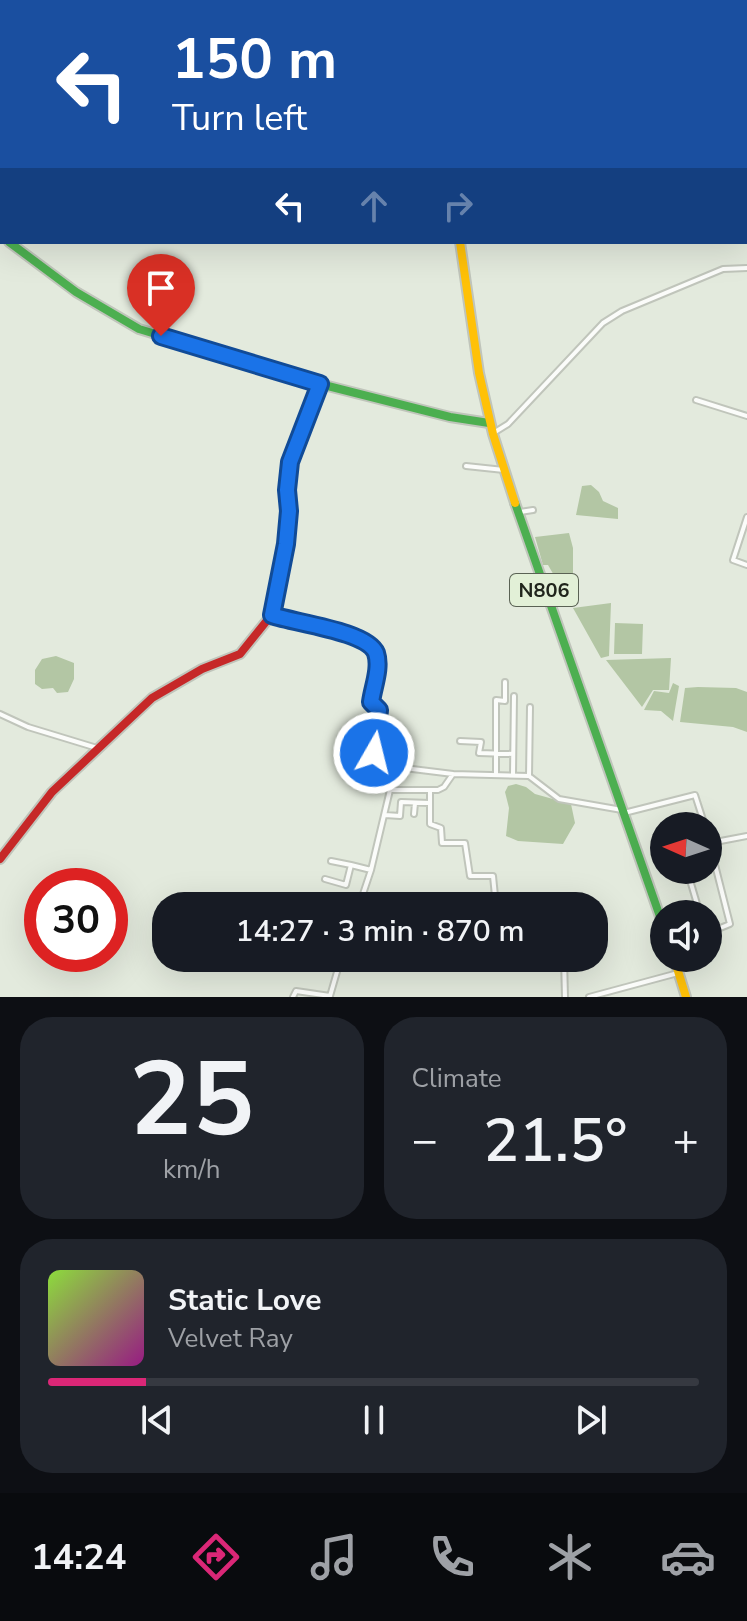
<!DOCTYPE html>
<meta charset="utf-8">
<style>
:root{--surface:#171b24;--page:#20242c;--text:#f1f3f6;--muted:#9ea1a6;--line:#363941;--accent:#db2777}
body{margin:0;font-family:"Nunito Sans",sans-serif;background:var(--page);color:var(--text);height:100vh;display:flex;flex-direction:column;font-size:30px;white-space:nowrap}
*{box-sizing:border-box;margin:0}
p{font-size:26px;color:var(--muted)}
.icon{flex:none;width:44px;height:44px;fill:none;stroke:currentColor;stroke-width:2;stroke-linecap:round;stroke-linejoin:round}
.map{position:relative;height:997px;overflow:hidden}
.details{display:flex;flex-direction:column;gap:20px;padding:20px;background:#0d0f14;flex:1}
.details>*{flex:none}
.banner{position:absolute;left:0px;top:0px;width:748px;height:244px;box-shadow:0 8px 32px #0002;background:#1a4fa0;color:#fff;overflow:hidden}
.needle{width:52px;rotate:273deg}
.controls{position:absolute;left:650px;top:812px;display:grid;gap:16px}
.controls a{display:grid;place-items:center;width:72px;height:72px;border-radius:50%;background:var(--surface);box-shadow:0 8px 32px #0002;font-size:40px}
.speed{position:absolute;left:24px;top:868px;display:flex;gap:16px;font-size:40px;font-weight:700;text-align:center}
.speed>*{display:grid;place-content:center;width:104px;height:104px;border-radius:50%;background:var(--surface);box-shadow:0 8px 32px #0002;line-height:1}
.speed .limit{border:12px solid #d22;background:#fff;color:#111}
.pin{position:absolute;display:grid;place-items:center;width:68px;height:68px;color:#fff;margin:-82px -34px;border-radius:50% 50% 50% 0;rotate:-45deg;box-shadow:0 0 8px #0007}
.pin .icon{rotate:45deg}
.me{position:absolute;width:88px;margin:-44px;rotate:8deg;stroke-linejoin:round;filter:drop-shadow(0 0 6px #0008)}
.turn{display:flex;align-items:center;gap:28px;height:168px;padding:0 40px;font-size:36px}
.turn .icon{width:104px;height:104px;stroke-width:2.5}
.turn b{display:block;font-size:56px;line-height:68px}
.lanes{display:flex;align-items:center;height:76px;padding:0 40px;background:#0003;justify-content:center;gap:40px;direction:ltr}
.lanes .off{opacity:.35}
.big{font-size:60px;font-weight:600;line-height:1.1}
.details .widget{flex:1;display:flex;flex-direction:column;justify-content:center;gap:12px;min-width:0;padding:0 28px;border-radius:32px;background:var(--page)}
.details .dial{align-items:center;gap:0}
.dial b{font-size:104px;line-height:1}
.song{display:flex;align-items:center;gap:24px}
.cover{width:96px;height:96px;border-radius:12px;background:linear-gradient(135deg,hsl(90 70% 55%),hsl(310 70% 35%))}
.played{height:8px;border-radius:4px;background:linear-gradient(90deg,var(--accent) 15%,var(--line) 15%)}
.keys{display:flex;justify-content:space-around;direction:ltr}
.heat{display:flex;justify-content:space-between;align-items:center;font-size:44px;direction:ltr}
.details .tiles{flex:1;display:grid;gap:20px;grid-template-columns:1fr 1fr}
.widget:last-child{grid-column:span 2}
.trip{position:absolute;left:152px;top:892px;width:456px;height:80px;border-radius:32px;background:var(--surface);box-shadow:0 8px 32px #0002;font-weight:600;line-height:80px;text-align:center}
.tab-bar{display:flex;height:128px;justify-content:space-around;align-items:center;background:#090b0e;color:var(--muted)}
.tab-bar .icon{width:56px;height:56px}
.tab-bar .current{color:var(--accent)}
.tab-bar b{font-size:36px;color:var(--text)}
.map>svg:first-child{display:block}
.water{fill:#b3c6a4}
.lines{fill:none;stroke-linecap:round;stroke-linejoin:round}
.street-casing{stroke:#c0c5bb;stroke-width:8}
.fast-casing{stroke:#c0c5bb;stroke-width:12}
.slow-casing{stroke:#c0c5bb;stroke-width:12}
.jam-casing{stroke:#c0c5bb;stroke-width:12}
.street{stroke:#fbfcfa;stroke-width:4}
.fast{stroke:#4caf50;stroke-width:8}
.slow{stroke:#ffc107;stroke-width:8}
.jam{stroke:#c62828;stroke-width:8}
.route-casing{stroke:#114b97;stroke-width:20}
.route{stroke:#1a73e8;stroke-width:14}
.labels{text-anchor:middle;dominant-baseline:central;stroke-width:8;stroke-linejoin:round;paint-order:stroke}
.shield{fill:#e2f0d7;stroke:#5a6254;stroke-width:2}
.shield-label{font-size:20px;font-weight:bold;fill:#20251c}
</style>
<div class="map">
<svg width="747" height="997" viewBox="0 0 747 997">
<rect width="100%" height="100%" fill="#e3eadd"/>
<path class="water" d="M591,485L599,492L603,501L618,508V519L576,515L582,486Z
M569,533L573,548V598L566,596L548,565H543L535,537Z
M611,603L609,656L601,658L573,608Z
M615,623L643,624L642,654H614Z
M56,656L74,663V679L68,692L57,693L53,688L42,689L35,684V670L42,659Z
M671,658L669,690H653L642,707L606,660Z
M673,683L679,686L673,721L661,711L644,710L654,691L669,693Z
M698,687L736,688L747,692V732L733,727L680,722L685,688Z
M516,784L526,787L535,794L571,804L575,823L563,844L518,841L506,836L509,808L505,792L508,786Z"/>
<g class="lines">
<g class="street-casing">
<path id="street" d="M179,2V0
M0,67L2,68
M0,138H2
M0,235L2,237
M696,400L747,416
M495,432L508,424L603,323L622,311L723,269L747,268
M466,466L504,470
M520,512L533,510
M747,517L733,560L747,565
M272,615L368,643C384,660 374,682 371,702L379,710L374,753L380,765L453,774
M0,714L28,727L97,748
M460,741L481,742L479,753L513,754
M496,774V700L505,701V682
M513,774L514,696
M529,776L530,707
M430,803V824L441,828L442,843H465L470,876H493L496,906
M624,813L695,795L705,826
M414,814L415,803
M385,815L400,816L401,802L430,803V791
M708,837L730,924L708,933
M710,843L747,836
M331,861L351,865
M687,870L700,914
M325,879L346,885L351,865L371,870
M359,906L371,870L390,790H438L444,787L453,774L529,776L559,799L622,810
M564,958L565,997
M293,997L296,991L330,996L341,958
M589,997L678,973"/>
</g>
<g class="fast-casing">
<path id="fast" d="M9,242L76,292L139,329L320,384L450,417L489,423
M515,503L664,928
M280,578L286,544L288,473L320,384"/>
</g>
<g class="slow-casing">
<path id="slow" d="M460,242L479,373L493,434L515,503
M674,958L686,997"/>
</g>
<g class="jam-casing">
<path id="jam" d="M429,0V2
M0,859L52,792L152,698L202,669L240,654L273,613L280,578"/>
</g>
<use href="#street" class="street"/>
<use href="#fast" class="fast"/>
<use href="#slow" class="slow"/>
<use href="#jam" class="jam"/>
</g>
<g class="lines">
<g class="route-casing">
<path id="route" d="M161,336L320,384L290,462L287,490L289,511L286,544L272,615C294,623 367,631 376,653C381,668 373,687 371,702L379,710L374,753"/>
</g>
<use href="#route" class="route"/>
</g>
<g class="labels">
<rect class="shield" x="510" y="574" width="68" height="32" rx="6"/>
<g class="shield-label">
<text x="544" y="590">N806</text>
</g>
</g>
</svg>
<div class="controls">
<a><svg class="needle" viewBox="-14 -14 28 28"><path d="M0-13l5 13h-10z" fill="#e53935"/><path d="M0 13l5-13h-10z" fill="#9ea1a6"/></svg></a>
<a><svg class="icon" aria-label="sound" viewBox="0 0 24 24"><path d="M4 9h4l5-4v14l-5-4H4zM17 9q2 3 0 6"/></svg></a>
</div>
<div class="speed"><div class="limit">30</div></div>
<div class="pin" style="left:161px;top:336px;background:#d93025"><svg class="icon" aria-label="arrive" viewBox="0 0 24 24"><path d="M6 21V4h12l-3 4 3 4H6"/></svg></div>
<svg class="me" style="left:374px;top:753px" viewBox="-20 -20 40 40"><circle r="17" fill="#1a73e8" stroke="#fff" stroke-width="3"/><path d="M0-11L8 9 0 5-8 9z" fill="#fff"/></svg>
<div class="trip">14:27 · 3 min · 870 m</div>
<div class="banner">
<div class="turn"><svg class="icon" aria-label="left" viewBox="0 0 24 24"><path d="M17 20v-9H6M10 6l-5 5 5 5"/></svg><div><b>150 m</b>Turn left</div></div>
<div class="lanes"><svg class="icon" aria-label="left" viewBox="0 0 24 24"><path d="M17 20v-9H6M10 6l-5 5 5 5"/></svg><svg class="icon off" aria-label="ahead" viewBox="0 0 24 24"><path d="M12 20V5M6 11l6-6 6 6"/></svg><svg class="icon off" aria-label="right" viewBox="0 0 24 24"><path d="M7 20v-9h11M14 6l5 5-5 5"/></svg></div>
</div>
</div>
<section class="details">
<div class="tiles">
<div class="widget dial"><b>25</b><p>km/h</p></div>
<div class="widget"><p>Climate</p>
<div class="heat"><a>−</a><b class="big">21.5°</b><a>+</a></div>
</div>
<div class="widget">
<div class="song"><i class="cover"></i><div><b>Static Love</b><p>Velvet Ray</p></div></div>
<div class="played"></div>
<div class="keys"><svg class="icon" aria-label="previous" viewBox="0 0 24 24"><path d="M18 5L8 12l10 7zM5 5v14"/></svg><svg class="icon" aria-label="pause" viewBox="0 0 24 24"><path d="M8 5v14M16 5v14"/></svg><svg class="icon" aria-label="next" viewBox="0 0 24 24"><path d="M6 5l10 7-10 7zM19 5v14"/></svg></div>
</div>
</div>
</section>
<nav class="tab-bar">
<b>14:24</b>
<svg class="icon current" aria-label="directions" viewBox="0 0 24 24"><path d="M12 3l9 9-9 9-9-9zM9 14v-3h6M13 9l2 2-2 2"/></svg>
<svg class="icon" aria-label="music" viewBox="0 0 24 24"><path d="M9 18V5l10-2v13"/><circle cx="6" cy="18" r="3"/><circle cx="16" cy="16" r="3"/></svg>
<svg class="icon" aria-label="phone" viewBox="0 0 24 24"><path d="M5 4h4l2 5-3 2q2 4 5 5l2-3 5 2v4C11 20 4 13 5 4z"/></svg>
<svg class="icon" aria-label="climate" viewBox="0 0 24 24"><path d="M12 3v18M4 7l16 10M4 17L20 7"/></svg>
<svg class="icon" aria-label="car" viewBox="0 0 24 24"><path d="M5 17H2v-5l4-1 3-4h7l3 4 3 1v5h-3M9 17h6M6 11h13"/><circle cx="7" cy="17" r="2"/><circle cx="17" cy="17" r="2"/></svg>
</nav>
